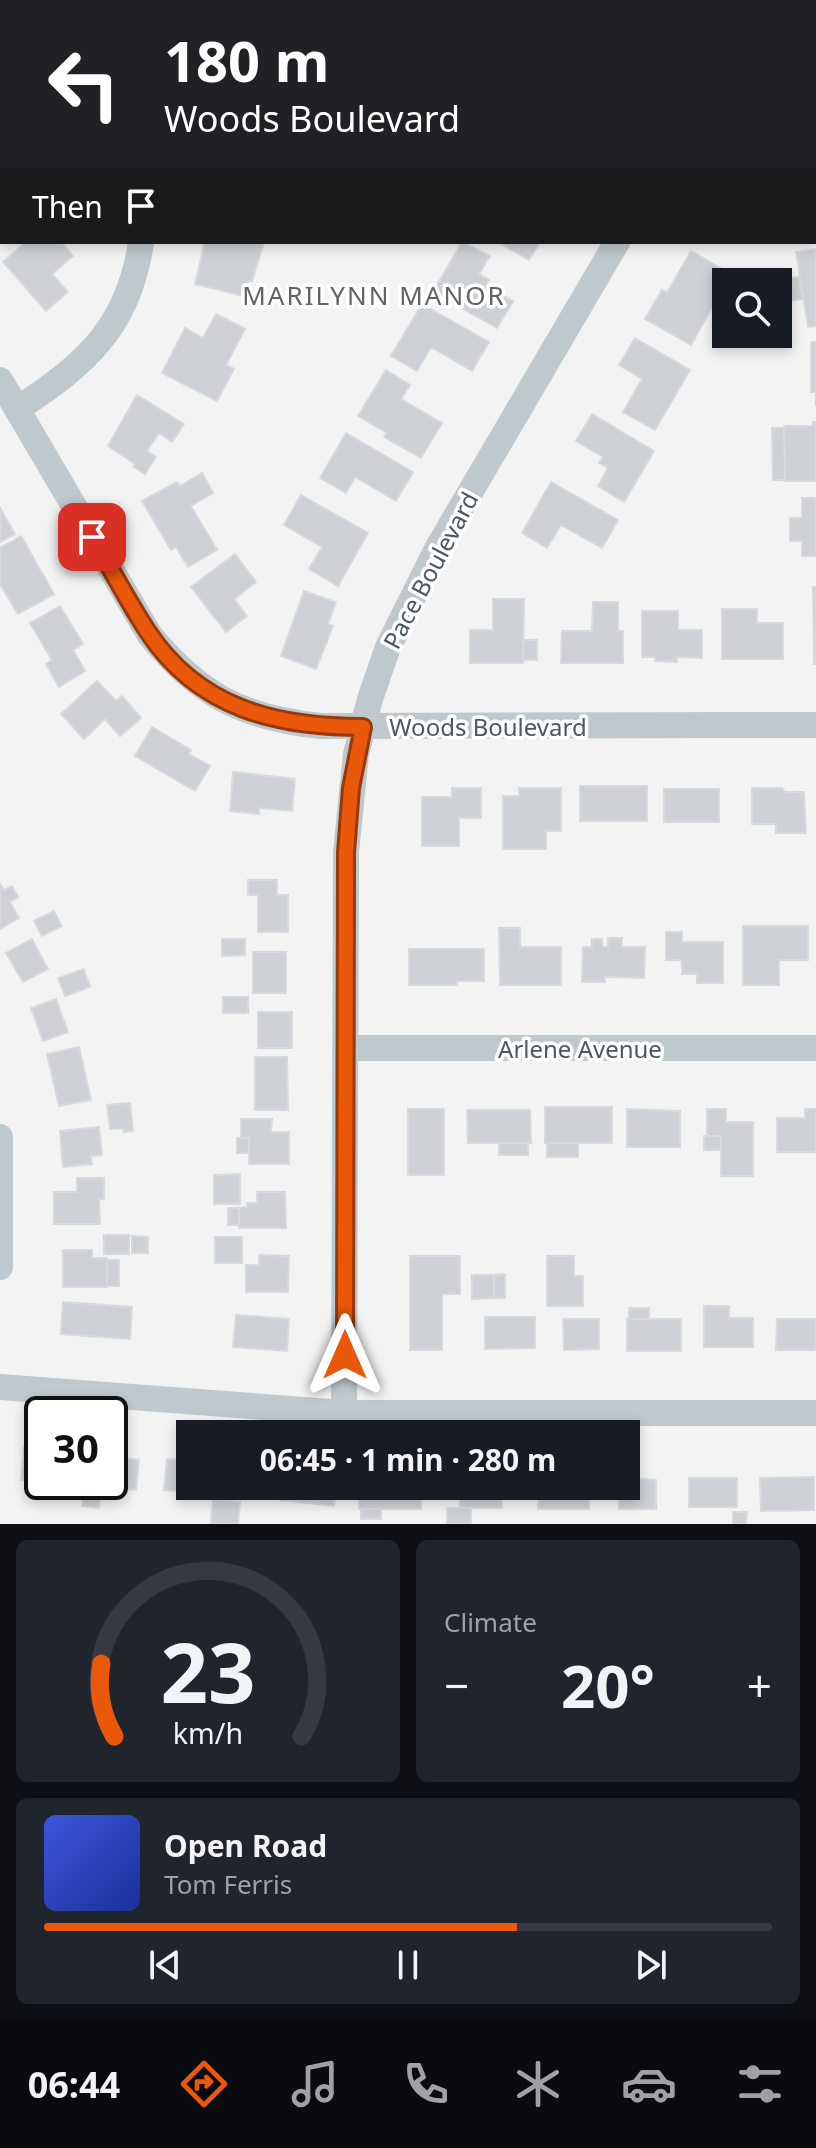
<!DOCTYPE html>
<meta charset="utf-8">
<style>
:root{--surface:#171b24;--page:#20242c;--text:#f1f3f6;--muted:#9ea1a6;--line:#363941;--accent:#ea580c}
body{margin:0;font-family:"Noto Sans",sans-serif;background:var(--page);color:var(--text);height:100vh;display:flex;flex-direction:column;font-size:30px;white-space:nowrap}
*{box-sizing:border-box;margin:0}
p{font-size:26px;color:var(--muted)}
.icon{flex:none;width:44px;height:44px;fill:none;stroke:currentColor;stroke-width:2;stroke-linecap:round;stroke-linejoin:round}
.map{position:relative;height:1524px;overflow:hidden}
.panel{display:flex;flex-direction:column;gap:16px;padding:16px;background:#0d0f14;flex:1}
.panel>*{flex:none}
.hud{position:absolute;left:0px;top:0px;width:816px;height:244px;box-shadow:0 4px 12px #0003;background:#202124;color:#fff;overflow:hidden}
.tools{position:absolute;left:712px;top:268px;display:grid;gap:16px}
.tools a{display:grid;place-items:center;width:80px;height:80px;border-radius:0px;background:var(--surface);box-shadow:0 4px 12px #0003;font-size:40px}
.speed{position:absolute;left:24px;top:1396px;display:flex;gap:16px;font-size:40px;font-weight:700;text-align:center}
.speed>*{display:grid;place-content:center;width:104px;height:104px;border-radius:50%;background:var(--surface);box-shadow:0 4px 12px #0003;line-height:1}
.speed .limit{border:4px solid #111;border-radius:12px;background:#fff;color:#111}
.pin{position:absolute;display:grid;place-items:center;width:68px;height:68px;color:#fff;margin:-34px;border-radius:16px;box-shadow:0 4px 12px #0006}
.me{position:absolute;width:88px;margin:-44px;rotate:0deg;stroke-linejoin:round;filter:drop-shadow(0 0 6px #0008)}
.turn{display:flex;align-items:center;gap:28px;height:168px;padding:0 32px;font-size:36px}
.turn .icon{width:104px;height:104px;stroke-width:2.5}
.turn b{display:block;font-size:56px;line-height:68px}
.then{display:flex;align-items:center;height:76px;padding:0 32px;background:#0003;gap:16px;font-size:30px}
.big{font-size:60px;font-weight:700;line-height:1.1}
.panel .widget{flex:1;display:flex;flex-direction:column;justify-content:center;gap:12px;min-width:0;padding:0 28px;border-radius:12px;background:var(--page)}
.panel .dial{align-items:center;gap:0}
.dial svg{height:208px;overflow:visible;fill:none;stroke:var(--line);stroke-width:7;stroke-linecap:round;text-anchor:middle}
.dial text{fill:var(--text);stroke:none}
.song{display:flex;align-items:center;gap:24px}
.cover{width:96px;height:96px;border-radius:12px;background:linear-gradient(135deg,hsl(230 70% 55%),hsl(230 70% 35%))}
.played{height:8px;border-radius:4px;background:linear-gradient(90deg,var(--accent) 65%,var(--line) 65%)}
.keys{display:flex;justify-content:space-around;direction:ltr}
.heat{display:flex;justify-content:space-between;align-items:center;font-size:44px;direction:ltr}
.panel .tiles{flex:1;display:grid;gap:16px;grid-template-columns:1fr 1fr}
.widget:last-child{grid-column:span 2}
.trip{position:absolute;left:176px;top:1420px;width:464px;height:80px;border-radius:0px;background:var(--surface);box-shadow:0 4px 12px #0003;font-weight:700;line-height:80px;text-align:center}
.tab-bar{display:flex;height:128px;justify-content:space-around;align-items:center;background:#090b0e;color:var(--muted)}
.tab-bar .icon{width:56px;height:56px}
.tab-bar .on{color:var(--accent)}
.tab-bar b{font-size:36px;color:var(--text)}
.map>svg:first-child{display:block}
.building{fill:#cdd0d4;stroke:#d7dadd;stroke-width:2}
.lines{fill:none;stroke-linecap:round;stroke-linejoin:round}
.minor{stroke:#bfc8cd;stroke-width:26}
.route-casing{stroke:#983908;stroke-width:20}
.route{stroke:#ea580c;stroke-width:14}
.labels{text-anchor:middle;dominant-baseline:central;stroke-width:7;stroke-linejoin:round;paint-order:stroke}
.street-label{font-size:24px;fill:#4b585f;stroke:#fff}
.neighbourhood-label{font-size:26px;letter-spacing:2px;fill:#5f6467;stroke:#fff}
</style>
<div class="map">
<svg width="816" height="1524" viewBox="0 0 816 1524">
<rect width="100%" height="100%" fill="#f4f3f3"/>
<path class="building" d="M26,242H61L73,256L52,274L68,292L46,311L3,262Z
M205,242H264L252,281H248L244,296L195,284Z
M462,242L490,256L479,274L489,280L486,286L513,301L497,328L433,292Z
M498,242H540L529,260Z
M816,249V326L808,327L796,252Z
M691,251L731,274L691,345L645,319L662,290L667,293Z
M799,277L803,299L790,301L787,279Z
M422,304L489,342L472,371L431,347L417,371L391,356Z
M216,314L245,329L226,365L234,369L217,401L162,373L185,328L203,338Z
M635,338L690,370L655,430L623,412L642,379L619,365Z
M811,342H816V406V392H811Z
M386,370L410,385L401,399L442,423L421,458L384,437L387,433L358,416Z
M137,395L184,424L172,442L159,433L147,451L156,457L145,474L133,467L135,464L108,446Z
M592,414L654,451L624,502L598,486L608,468L599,463L603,457L576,441Z
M813,422H816V481H785L784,426H813Z
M772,428H784L785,480H773Z
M346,433L413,472L396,501L355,477L346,493L320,478Z
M202,473L213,493L191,506L217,550L188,567L176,547L171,550L142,501L177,482L180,486Z
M551,482L618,520L602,548L561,525L547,548L522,533Z
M301,495L368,533L338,586L309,569L322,547L284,525Z
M802,498H816V556H802V541H790V518H802Z
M0,508L15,534L0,542Z
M21,536L54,594L18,614L0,584V548Z
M235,554L256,582L234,599L247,616L226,632L191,587Z
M813,587H816V664H814Z
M304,591L336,602L328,624L333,626L316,669L281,656Z
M493,599H524L523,663H470V630H493Z
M593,602H618V631H623V663H561L562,631H592Z
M60,606L83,644L73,650L85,671L59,687L46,664L52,660L30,623Z
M722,609H757V623H783V659H722Z
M642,611H678V630H702V658L677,657V662L655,661V657H642Z
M523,640H537V660H523Z
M97,681L116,701L122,696L141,718L120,736L105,719L84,739L61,714Z
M152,727L191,750L189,754L210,766L195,791L135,756Z
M233,772L295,779L292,811L259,808V814L230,811Z
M580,786H647V821H580Z
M452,788H481V818H459V846H422V797H452Z
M519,788H561V831H546V849H503V796H519Z
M752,788H782L785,792H804L806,833H776V824H752Z
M664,789H719V822H664Z
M248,880H277V895H288V932H258V895H248Z
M0,884L4,890L12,886L18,897L10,902L19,918L0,929Z
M54,911L62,926L42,936L34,921Z
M743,926H808V960H779V985H743Z
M499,928H520V947H561V985H500Z
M666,932H682V942H723V983H697V974H682V960H666Z
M608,938H622V947H645L644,978L605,977V982H582L583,947H592V939H602V947H608Z
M32,939L48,969L23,982L6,953Z
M222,939H245V955L222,956Z
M409,949H484V981H457V985H409Z
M253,952H286V993H253Z
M84,969L90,987L65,996L58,978Z
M223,997H248V1013H223Z
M56,999L68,1032L43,1041L31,1008Z
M258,1012H292V1048H258Z
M79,1047L91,1100L59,1106L47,1054Z
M255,1057H287L288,1110H255Z
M130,1103L133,1131L124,1132L123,1128L110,1129L107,1105Z
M545,1107H612V1143H545Z
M408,1109H444V1175H408Z
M627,1109L680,1111V1147H627Z
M707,1109H726V1122H753V1176H721V1136H707Z
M805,1109H816V1152H777V1118H805Z
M467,1110H530L531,1143H468Z
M241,1119H272L271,1132H289V1164H249V1138H241Z
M99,1127L102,1155L91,1156L92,1164L63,1167L60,1131Z
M704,1136H721V1150H704Z
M237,1138H249V1153H237Z
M499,1143H528V1155H499Z
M547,1143H578V1157H547Z
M240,1174V1204H214V1175Z
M77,1178H104V1199H99L100,1224H54V1192H77Z
M257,1192H285L286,1228H239V1208L247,1207V1203H257Z
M228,1208H239V1225H228Z
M104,1235H129V1254H104Z
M132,1236L148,1237V1253H132Z
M215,1237H242V1263H215Z
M63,1250H92V1258H107V1287H63Z
M259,1255L289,1256L288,1292H246V1265H259Z
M410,1256H460V1294H442V1350H410Z
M547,1256H574V1276H583V1306H547Z
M107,1260H119V1286H107Z
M505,1274V1298H494V1275Z
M472,1275H494V1298L472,1299Z
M63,1302L132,1307L130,1339L61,1334Z
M704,1306H729V1318H753V1347H704Z
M629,1308H649V1319H629Z
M236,1315L289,1319L287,1351L233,1347Z
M485,1317H535V1348L485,1349Z
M563,1319H599V1349L564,1350Z
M627,1319H681V1351H627Z
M777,1319H816V1350H776Z
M24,1447L42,1449V1482H73L72,1496L40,1493L42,1481L21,1480Z
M110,1457L139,1460L136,1490L101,1487L99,1508L82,1506L85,1482H110Z
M167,1459L190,1461V1486H201V1493L164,1490Z
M814,1477V1510L761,1511L760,1478Z
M632,1478L656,1480V1509H619V1486H626V1480H632Z
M689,1478H737V1507H689Z
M230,1486H267L266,1496L229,1492Z
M283,1486H337L334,1506L281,1500Z
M359,1486H421V1509H359Z
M466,1486H502V1508H460V1492H466Z
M539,1486H589V1509H538Z
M213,1500L240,1502L238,1524H211Z
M447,1508H471V1524H447Z
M361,1509H381V1519H361Z
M733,1512H747L746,1524H733Z"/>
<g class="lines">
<path class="minor" d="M802,2L804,0
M814,137L816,139
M0,380L149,634C199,695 242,718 321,726L816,725
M17,409C85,365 129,327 141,242
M345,1048H816
M0,1137V1267
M0,1387L344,1413H816
M344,1413L346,852L356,754L370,699L388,647L438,547L617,242"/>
</g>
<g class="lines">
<g class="route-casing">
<path id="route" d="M92,537C111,568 128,602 148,632C199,709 277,727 363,727L351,788L346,852L345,1355"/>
</g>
<use href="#route" class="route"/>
</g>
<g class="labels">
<g class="street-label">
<text transform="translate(430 570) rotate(-62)">Pace Boulevard</text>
<text x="488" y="726">Woods Boulevard</text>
<text x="580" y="1048">Arlene Avenue</text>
</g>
<g class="neighbourhood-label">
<text x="374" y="295">MARILYNN MANOR</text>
</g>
</g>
</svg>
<div class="tools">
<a><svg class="icon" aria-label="search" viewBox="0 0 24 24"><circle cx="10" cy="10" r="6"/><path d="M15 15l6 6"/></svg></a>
</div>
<div class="speed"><div class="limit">30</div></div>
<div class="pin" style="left:92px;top:537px;background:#d93025"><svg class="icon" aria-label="arrive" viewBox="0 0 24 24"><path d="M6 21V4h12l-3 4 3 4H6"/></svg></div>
<svg class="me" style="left:345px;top:1355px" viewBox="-20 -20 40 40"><path d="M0-17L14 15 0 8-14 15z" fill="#ea580c" stroke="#fff" stroke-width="4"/></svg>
<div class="trip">06:45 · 1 min · 280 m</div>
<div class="hud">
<div class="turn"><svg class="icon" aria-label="left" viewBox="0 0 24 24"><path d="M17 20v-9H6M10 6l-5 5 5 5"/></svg><div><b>180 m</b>Woods Boulevard</div></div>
<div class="then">Then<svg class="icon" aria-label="arrive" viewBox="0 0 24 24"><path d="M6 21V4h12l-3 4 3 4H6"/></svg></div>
</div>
</div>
<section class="panel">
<div class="tiles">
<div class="widget dial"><svg viewBox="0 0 100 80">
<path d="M14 69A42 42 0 1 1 86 69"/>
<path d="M14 69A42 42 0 0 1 9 41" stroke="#ea580c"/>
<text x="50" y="56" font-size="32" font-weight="700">23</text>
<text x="50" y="72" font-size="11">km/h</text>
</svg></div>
<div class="widget"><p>Climate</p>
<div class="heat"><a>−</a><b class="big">20°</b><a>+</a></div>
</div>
<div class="widget">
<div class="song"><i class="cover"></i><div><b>Open Road</b><p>Tom Ferris</p></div></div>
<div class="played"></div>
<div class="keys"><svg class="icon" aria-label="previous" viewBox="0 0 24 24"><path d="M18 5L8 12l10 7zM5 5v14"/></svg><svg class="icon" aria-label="pause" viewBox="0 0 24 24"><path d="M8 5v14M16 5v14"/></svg><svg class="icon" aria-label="next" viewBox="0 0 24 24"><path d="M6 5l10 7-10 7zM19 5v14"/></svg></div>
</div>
</div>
</section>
<nav class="tab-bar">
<b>06:44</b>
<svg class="icon on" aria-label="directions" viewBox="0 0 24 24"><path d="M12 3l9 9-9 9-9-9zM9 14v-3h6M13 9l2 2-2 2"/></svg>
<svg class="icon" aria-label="music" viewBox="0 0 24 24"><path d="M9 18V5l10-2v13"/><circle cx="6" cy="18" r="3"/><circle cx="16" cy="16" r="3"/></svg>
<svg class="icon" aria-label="phone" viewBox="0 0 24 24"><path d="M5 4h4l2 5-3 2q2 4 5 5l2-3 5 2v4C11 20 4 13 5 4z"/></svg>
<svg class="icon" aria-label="climate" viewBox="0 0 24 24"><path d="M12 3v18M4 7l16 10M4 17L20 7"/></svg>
<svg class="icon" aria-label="car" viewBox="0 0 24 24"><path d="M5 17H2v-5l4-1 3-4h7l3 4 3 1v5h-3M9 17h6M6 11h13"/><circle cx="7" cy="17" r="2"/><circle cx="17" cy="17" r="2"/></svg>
<svg class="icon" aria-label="filters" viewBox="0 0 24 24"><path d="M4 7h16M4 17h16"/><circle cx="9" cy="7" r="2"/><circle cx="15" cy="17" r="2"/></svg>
</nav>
